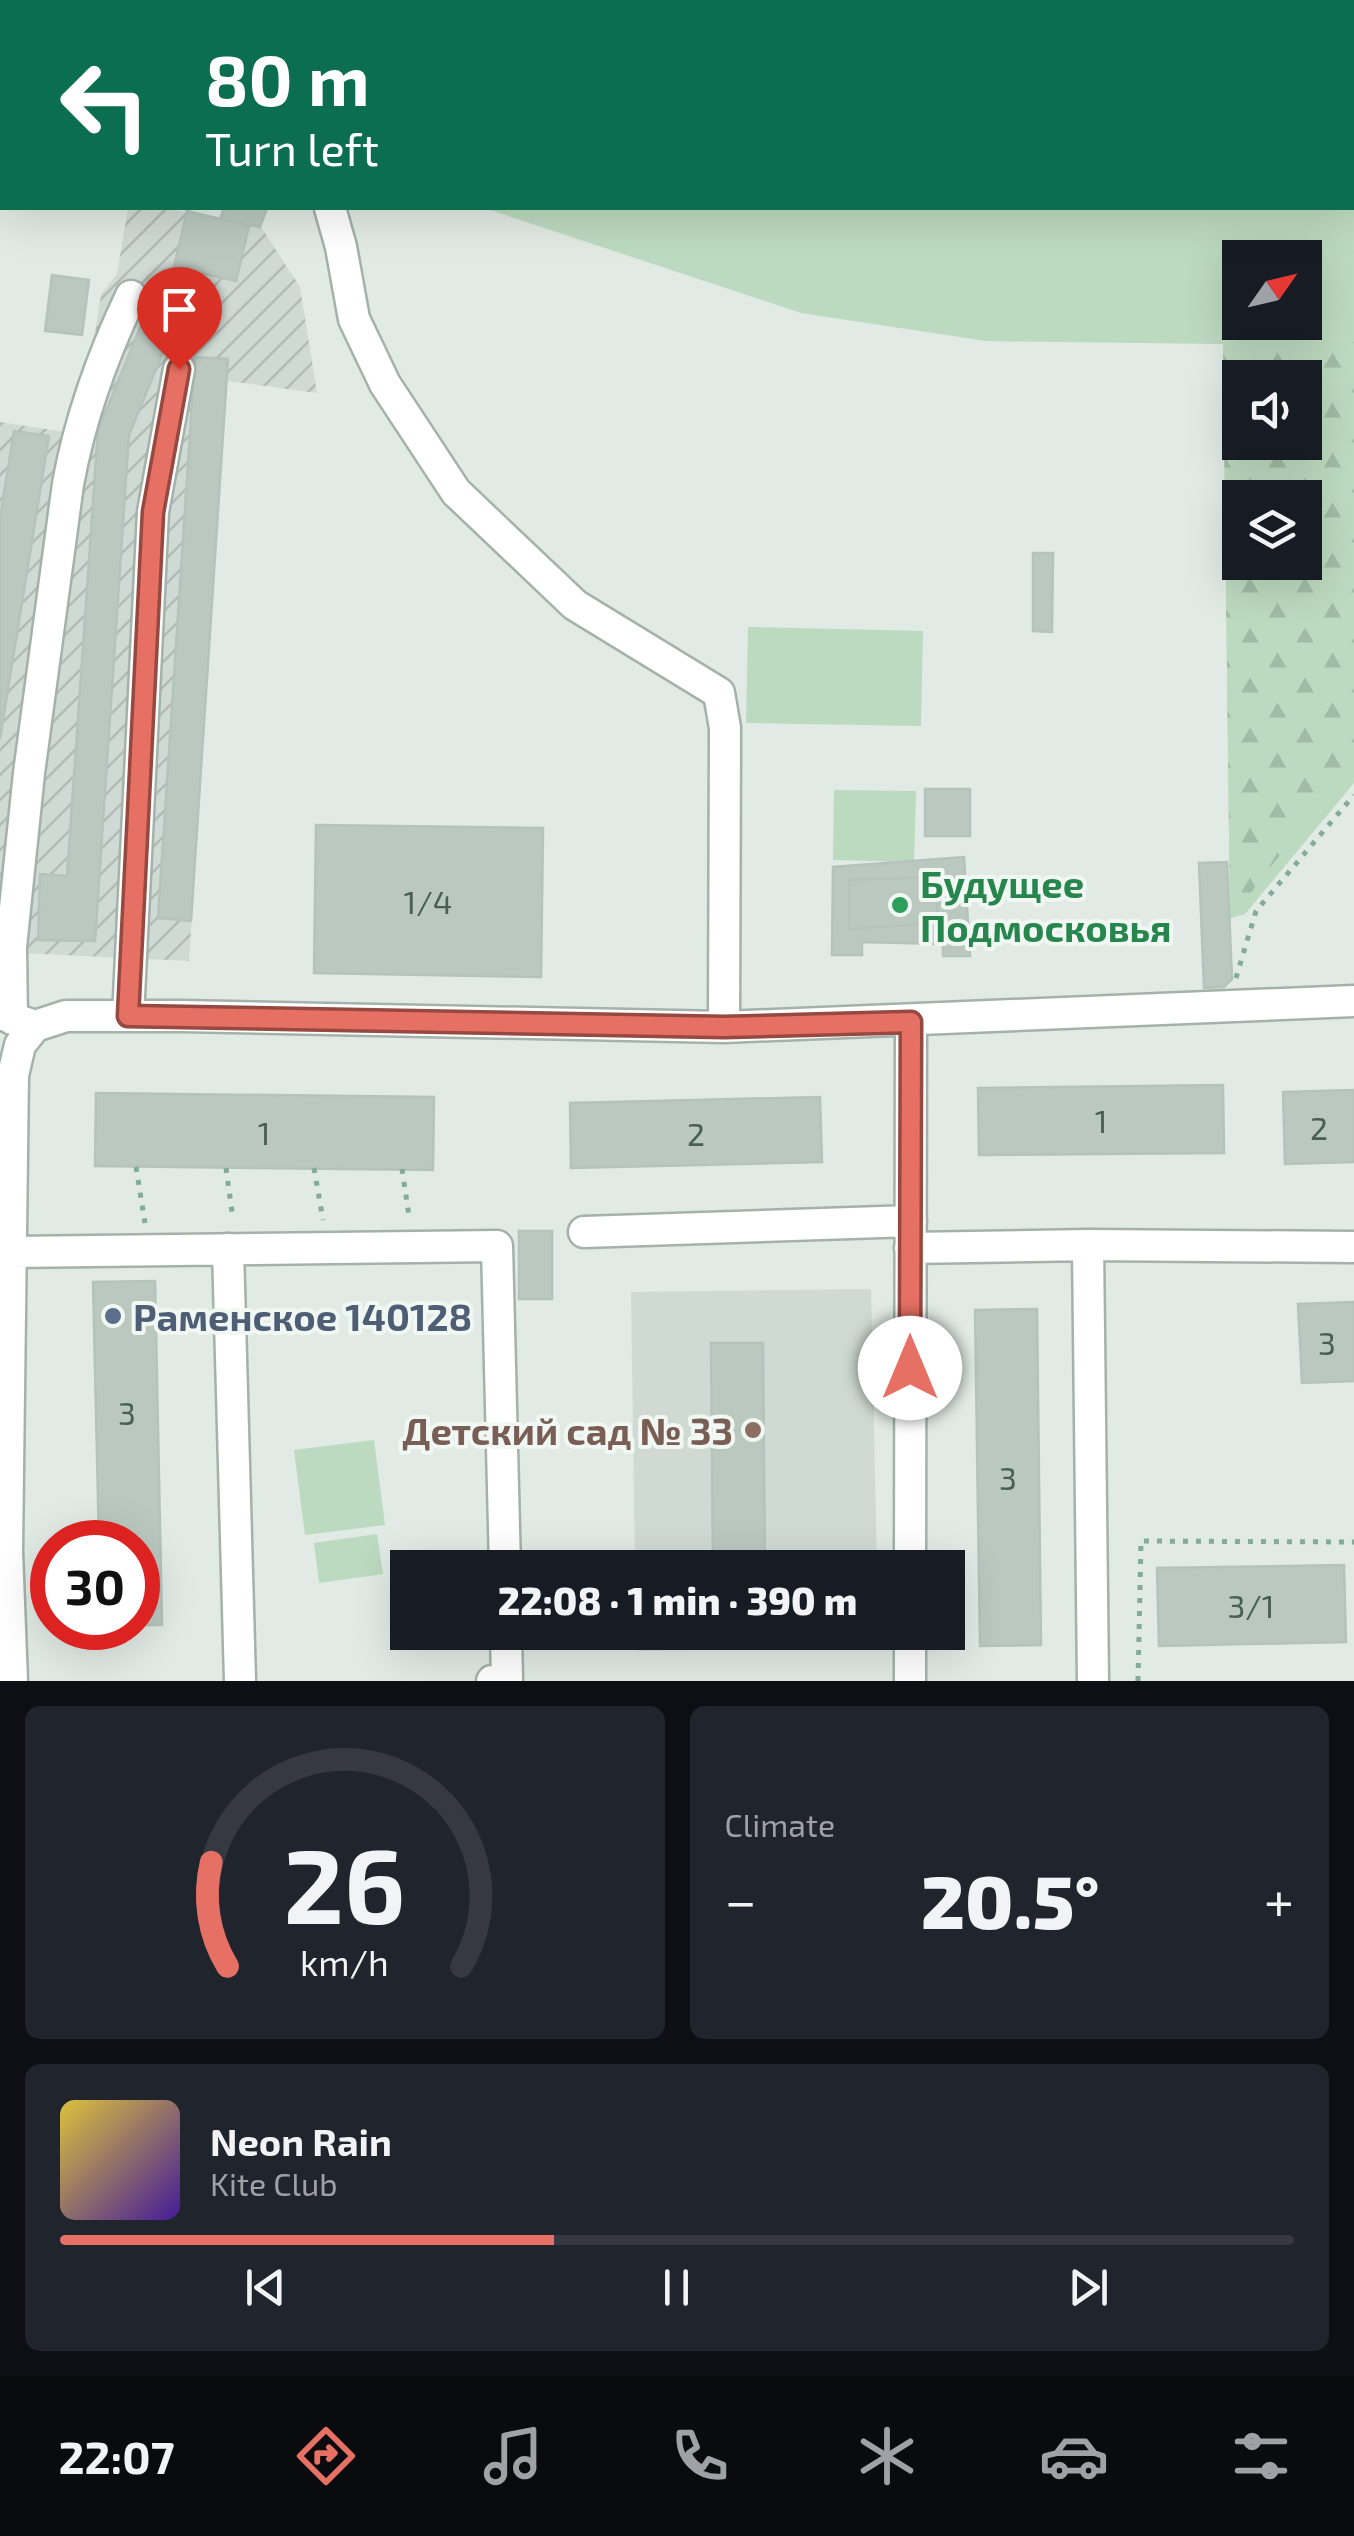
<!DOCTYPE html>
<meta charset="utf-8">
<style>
:root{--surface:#171b24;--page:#20242c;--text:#f1f3f6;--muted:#9ea1a6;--line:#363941;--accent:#e67063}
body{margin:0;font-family:"Exo 2",sans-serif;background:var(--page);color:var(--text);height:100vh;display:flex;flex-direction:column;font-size:38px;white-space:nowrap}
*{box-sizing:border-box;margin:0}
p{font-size:32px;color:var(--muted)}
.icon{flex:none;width:55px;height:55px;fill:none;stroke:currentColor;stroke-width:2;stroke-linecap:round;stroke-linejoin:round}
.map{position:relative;height:1681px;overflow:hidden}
.panel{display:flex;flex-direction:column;gap:25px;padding:25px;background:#0d0f14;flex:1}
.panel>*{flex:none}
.hud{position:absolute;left:0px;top:0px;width:1355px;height:210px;box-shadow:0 10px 40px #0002;background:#0b6e4f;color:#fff;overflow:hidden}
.needle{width:65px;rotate:56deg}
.buttons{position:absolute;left:1222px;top:240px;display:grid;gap:20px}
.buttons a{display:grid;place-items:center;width:100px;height:100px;border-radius:0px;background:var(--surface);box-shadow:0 10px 40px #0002;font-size:50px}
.speed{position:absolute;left:30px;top:1520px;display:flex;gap:20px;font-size:50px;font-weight:700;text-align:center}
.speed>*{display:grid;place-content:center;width:130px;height:130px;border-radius:50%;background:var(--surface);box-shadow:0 10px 40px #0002;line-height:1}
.speed .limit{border:15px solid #d22;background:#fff;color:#111}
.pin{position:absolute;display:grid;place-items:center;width:85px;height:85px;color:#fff;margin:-102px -42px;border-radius:50% 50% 50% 0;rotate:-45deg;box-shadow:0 0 10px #0007}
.pin .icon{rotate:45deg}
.me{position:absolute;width:110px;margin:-55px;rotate:0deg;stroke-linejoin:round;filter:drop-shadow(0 0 8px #0008)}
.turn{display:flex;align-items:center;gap:35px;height:210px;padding:0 40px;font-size:45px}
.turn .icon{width:130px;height:130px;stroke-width:2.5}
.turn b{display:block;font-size:70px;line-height:85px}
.big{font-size:75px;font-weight:800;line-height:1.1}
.panel .card{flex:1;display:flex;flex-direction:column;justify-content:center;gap:15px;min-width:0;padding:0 35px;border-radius:15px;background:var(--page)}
.panel .dial{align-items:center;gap:0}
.dial svg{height:260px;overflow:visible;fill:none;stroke:var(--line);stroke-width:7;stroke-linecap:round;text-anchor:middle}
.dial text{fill:var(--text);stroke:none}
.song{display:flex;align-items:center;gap:30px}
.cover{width:120px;height:120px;border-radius:15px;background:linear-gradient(135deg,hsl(50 70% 55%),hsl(260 70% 35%))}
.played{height:10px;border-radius:5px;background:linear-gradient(90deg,var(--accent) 40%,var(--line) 40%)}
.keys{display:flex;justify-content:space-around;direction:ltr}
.heat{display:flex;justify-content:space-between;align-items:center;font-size:55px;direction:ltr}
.panel .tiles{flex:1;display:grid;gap:25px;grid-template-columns:1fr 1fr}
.card:last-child{grid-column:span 2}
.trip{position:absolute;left:390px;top:1550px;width:575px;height:100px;border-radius:0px;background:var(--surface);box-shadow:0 10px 40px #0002;font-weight:800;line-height:100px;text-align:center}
.tab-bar{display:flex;height:160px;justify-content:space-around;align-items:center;background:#090b0e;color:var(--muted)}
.tab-bar .icon{width:70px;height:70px}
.tab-bar .active{color:var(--accent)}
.tab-bar b{font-size:45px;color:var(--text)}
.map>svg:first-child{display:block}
.built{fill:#d0dad4}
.industrial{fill:url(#industrial-furrows)}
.green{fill:#bcdabf;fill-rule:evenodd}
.forest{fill:url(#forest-firs);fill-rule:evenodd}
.building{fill:#bac8c0;stroke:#b4c3bb;stroke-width:2.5}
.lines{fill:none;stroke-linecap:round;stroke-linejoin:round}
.minor-casing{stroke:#a4b2ab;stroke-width:35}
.path{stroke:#84ab99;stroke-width:5;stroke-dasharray:5 8;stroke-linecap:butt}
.minor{stroke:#fff;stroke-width:30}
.route-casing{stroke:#964940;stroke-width:25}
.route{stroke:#e67063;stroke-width:18}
.leisure-dot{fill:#2e9e5b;stroke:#f1f7f3;stroke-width:4}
.service-dot{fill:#5c6f8a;stroke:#f1f7f3;stroke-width:4}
.education-dot{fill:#8d6e63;stroke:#f1f7f3;stroke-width:4}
.labels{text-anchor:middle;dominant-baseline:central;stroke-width:8;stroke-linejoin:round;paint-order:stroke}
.number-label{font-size:32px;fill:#495e54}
.leisure-label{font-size:38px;font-weight:bold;fill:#27864d;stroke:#f1f7f3;text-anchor:start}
.service-label{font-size:38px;font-weight:bold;fill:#4e5e75;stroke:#f1f7f3;text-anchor:start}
.education-label{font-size:38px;font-weight:bold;fill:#785e54;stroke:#f1f7f3;text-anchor:end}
</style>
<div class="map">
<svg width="1354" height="1681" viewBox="0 0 1354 1681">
<defs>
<pattern id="industrial-furrows" width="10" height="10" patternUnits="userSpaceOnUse" patternTransform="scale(2.5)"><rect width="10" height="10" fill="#d0dad4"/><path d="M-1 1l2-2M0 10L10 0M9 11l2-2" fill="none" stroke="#b2bcb6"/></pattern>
<pattern id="forest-firs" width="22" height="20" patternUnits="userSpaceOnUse" patternTransform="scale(2.5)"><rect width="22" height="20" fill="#bcdabf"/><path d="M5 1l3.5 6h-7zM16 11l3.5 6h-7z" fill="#a1bca4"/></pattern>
</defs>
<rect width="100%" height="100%" fill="#e1eae5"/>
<path class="built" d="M871,1289L877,1567H635L631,1292Z
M636,1633H878V1647L637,1651Z"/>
<path class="industrial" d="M128,208H165L219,219L224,208H267L261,227L300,287L317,393L227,381L189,961L0,952V422L66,432L94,340L101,294L117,274Z"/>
<path class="green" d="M0,0H1354V783L1245,914L1230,918L1223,344L986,341L801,313L484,208H1352V2H2V42ZM1240,258H1305V322H1240ZM1240,378H1305V442H1240ZM1240,498H1305V562H1240Z
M748,627L923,631L921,726L746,723Z
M834,790L916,791L914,862L833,860Z
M374,1440L385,1525L305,1535L294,1450Z
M377,1534L383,1574L319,1583L314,1543Z"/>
<path class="forest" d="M1354,342V769L1259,880L1248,898L1245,914L1230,918L1223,344ZM1240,378H1305V442H1240ZM1240,498H1305V562H1240Z"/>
<path class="building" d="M224,208H267L260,227L220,219Z
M187,211L249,226L236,281L174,267Z
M163,272L191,284L129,435L95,941L38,940L40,874L67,876L98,430Z
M52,275L89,280L82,335L45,331Z
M195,357L228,359L191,921L158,918Z
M14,431L49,436L0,739V518Z
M1033,553H1053L1052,632L1033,631Z
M925,789H970V836H925Z
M316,825L543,828L541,977L314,973Z
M964,857L970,956H943V944L862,942V955H832L833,867Z
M1227,862L1232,979L1224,987L1204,988L1199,863Z
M937,877V923L849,929V880Z
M1223,1085L1224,1153L979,1155L978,1088Z
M1354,1090V1162L1285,1164L1283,1092Z
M96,1093L434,1097L433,1170L95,1166Z
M820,1097L822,1162L571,1168L570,1103Z
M519,1231H552V1299H519Z
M155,1281L162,1625H138V1542H99L93,1282Z
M1354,1302V1381L1302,1383L1298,1304Z
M1037,1309L1041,1645L980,1646L975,1310Z
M711,1343H763L765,1568H713Z
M1344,1565L1346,1642L1159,1646L1157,1568Z"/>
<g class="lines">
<g class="minor-casing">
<path id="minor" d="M0,55L2,56
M330,208L341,247L354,319L385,384L456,492L575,605L719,693L725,728L724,1027
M0,1014L35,1026L66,1016H182L724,1027L1354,1001
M128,1016L153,512L179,369
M12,1019L11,947L29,773L68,484C80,418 102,357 131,296
M584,1232L911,1221
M1088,1245L1093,1681
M910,1248L1088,1245L1354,1247
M228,1249L240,1681
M13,1252L497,1246L505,1568
M910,1568L911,1021
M12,1681L7,1551L13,1075L20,1045L35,1026
M492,1681H507L506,1632
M910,1681V1632"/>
</g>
<path class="path" d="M1236,978L1256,911L1354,795
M136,1167L145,1223
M226,1168L233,1219
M314,1168L323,1220
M402,1169L409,1216
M1138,1681L1141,1541L1354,1542"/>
<use href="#minor" class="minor"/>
</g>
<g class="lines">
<g class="route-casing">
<path id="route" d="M179,369L153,512L128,1016L724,1027L911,1022L910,1368"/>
</g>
<use href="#route" class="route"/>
</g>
<circle class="leisure-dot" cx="900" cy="905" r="10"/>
<circle class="service-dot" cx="113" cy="1316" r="10"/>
<circle class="education-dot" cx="753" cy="1430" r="10"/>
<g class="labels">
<g class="number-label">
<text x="428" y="901">1/4</text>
<text x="1101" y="1120">1</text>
<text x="1319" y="1127">2</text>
<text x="264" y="1132">1</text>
<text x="696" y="1133">2</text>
<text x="1327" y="1342">3</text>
<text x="127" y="1412">3</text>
<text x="1008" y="1477">3</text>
<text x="1251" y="1605">3/1</text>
</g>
<g class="leisure-label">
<text x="920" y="883">Будущее<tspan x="920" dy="44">Подмосковья</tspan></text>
</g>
<g class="service-label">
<text x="133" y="1316">Раменское 140128</text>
</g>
<g class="education-label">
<text x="733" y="1430">Детский сад № 33</text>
</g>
</g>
</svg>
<div class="buttons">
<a><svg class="needle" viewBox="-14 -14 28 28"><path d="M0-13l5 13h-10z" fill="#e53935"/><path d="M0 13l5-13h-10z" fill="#9ea1a6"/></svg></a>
<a><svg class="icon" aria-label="sound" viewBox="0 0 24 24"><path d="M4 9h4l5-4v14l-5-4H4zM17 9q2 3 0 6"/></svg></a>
<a><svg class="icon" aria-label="layers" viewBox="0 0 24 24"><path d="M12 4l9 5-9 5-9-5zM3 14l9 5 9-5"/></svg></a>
</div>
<div class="speed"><div class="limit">30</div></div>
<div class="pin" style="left:179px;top:369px;background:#d93025"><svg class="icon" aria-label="arrive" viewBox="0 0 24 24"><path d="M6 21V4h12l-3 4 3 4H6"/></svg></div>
<svg class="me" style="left:910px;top:1368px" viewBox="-20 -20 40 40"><circle r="19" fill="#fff"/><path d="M0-13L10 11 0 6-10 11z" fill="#e67063"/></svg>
<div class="trip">22:08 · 1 min · 390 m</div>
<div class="hud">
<div class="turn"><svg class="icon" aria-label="left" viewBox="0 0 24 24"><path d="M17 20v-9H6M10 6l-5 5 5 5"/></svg><div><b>80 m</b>Turn left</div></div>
</div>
</div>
<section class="panel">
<div class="tiles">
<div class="card dial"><svg viewBox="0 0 100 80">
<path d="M14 69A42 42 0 1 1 86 69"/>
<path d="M14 69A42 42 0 0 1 9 37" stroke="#e67063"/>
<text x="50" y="56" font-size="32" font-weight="700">26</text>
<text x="50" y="72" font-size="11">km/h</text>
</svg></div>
<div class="card"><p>Climate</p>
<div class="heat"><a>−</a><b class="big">20.5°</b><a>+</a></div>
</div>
<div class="card">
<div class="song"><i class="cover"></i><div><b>Neon Rain</b><p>Kite Club</p></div></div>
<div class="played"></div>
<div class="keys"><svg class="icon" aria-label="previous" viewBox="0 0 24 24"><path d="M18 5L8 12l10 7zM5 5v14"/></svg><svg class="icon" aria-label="pause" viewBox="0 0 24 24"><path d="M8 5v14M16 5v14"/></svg><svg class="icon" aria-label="next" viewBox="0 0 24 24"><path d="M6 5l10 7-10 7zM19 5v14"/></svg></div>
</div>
</div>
</section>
<nav class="tab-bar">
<b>22:07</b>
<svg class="icon active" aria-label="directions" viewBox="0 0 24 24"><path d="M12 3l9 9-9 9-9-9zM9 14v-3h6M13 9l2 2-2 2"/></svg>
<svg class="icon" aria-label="music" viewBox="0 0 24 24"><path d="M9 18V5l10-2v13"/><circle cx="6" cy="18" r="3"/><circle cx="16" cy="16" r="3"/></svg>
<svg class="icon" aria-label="phone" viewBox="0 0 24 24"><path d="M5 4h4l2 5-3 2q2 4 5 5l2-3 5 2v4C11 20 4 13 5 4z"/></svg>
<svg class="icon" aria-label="climate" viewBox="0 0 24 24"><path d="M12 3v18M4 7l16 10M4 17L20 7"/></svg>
<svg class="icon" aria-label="car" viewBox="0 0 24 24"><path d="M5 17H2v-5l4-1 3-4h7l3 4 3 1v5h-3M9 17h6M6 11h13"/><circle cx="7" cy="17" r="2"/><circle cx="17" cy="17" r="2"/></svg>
<svg class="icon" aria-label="filters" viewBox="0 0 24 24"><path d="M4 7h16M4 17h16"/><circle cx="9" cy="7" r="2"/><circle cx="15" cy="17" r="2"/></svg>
</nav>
